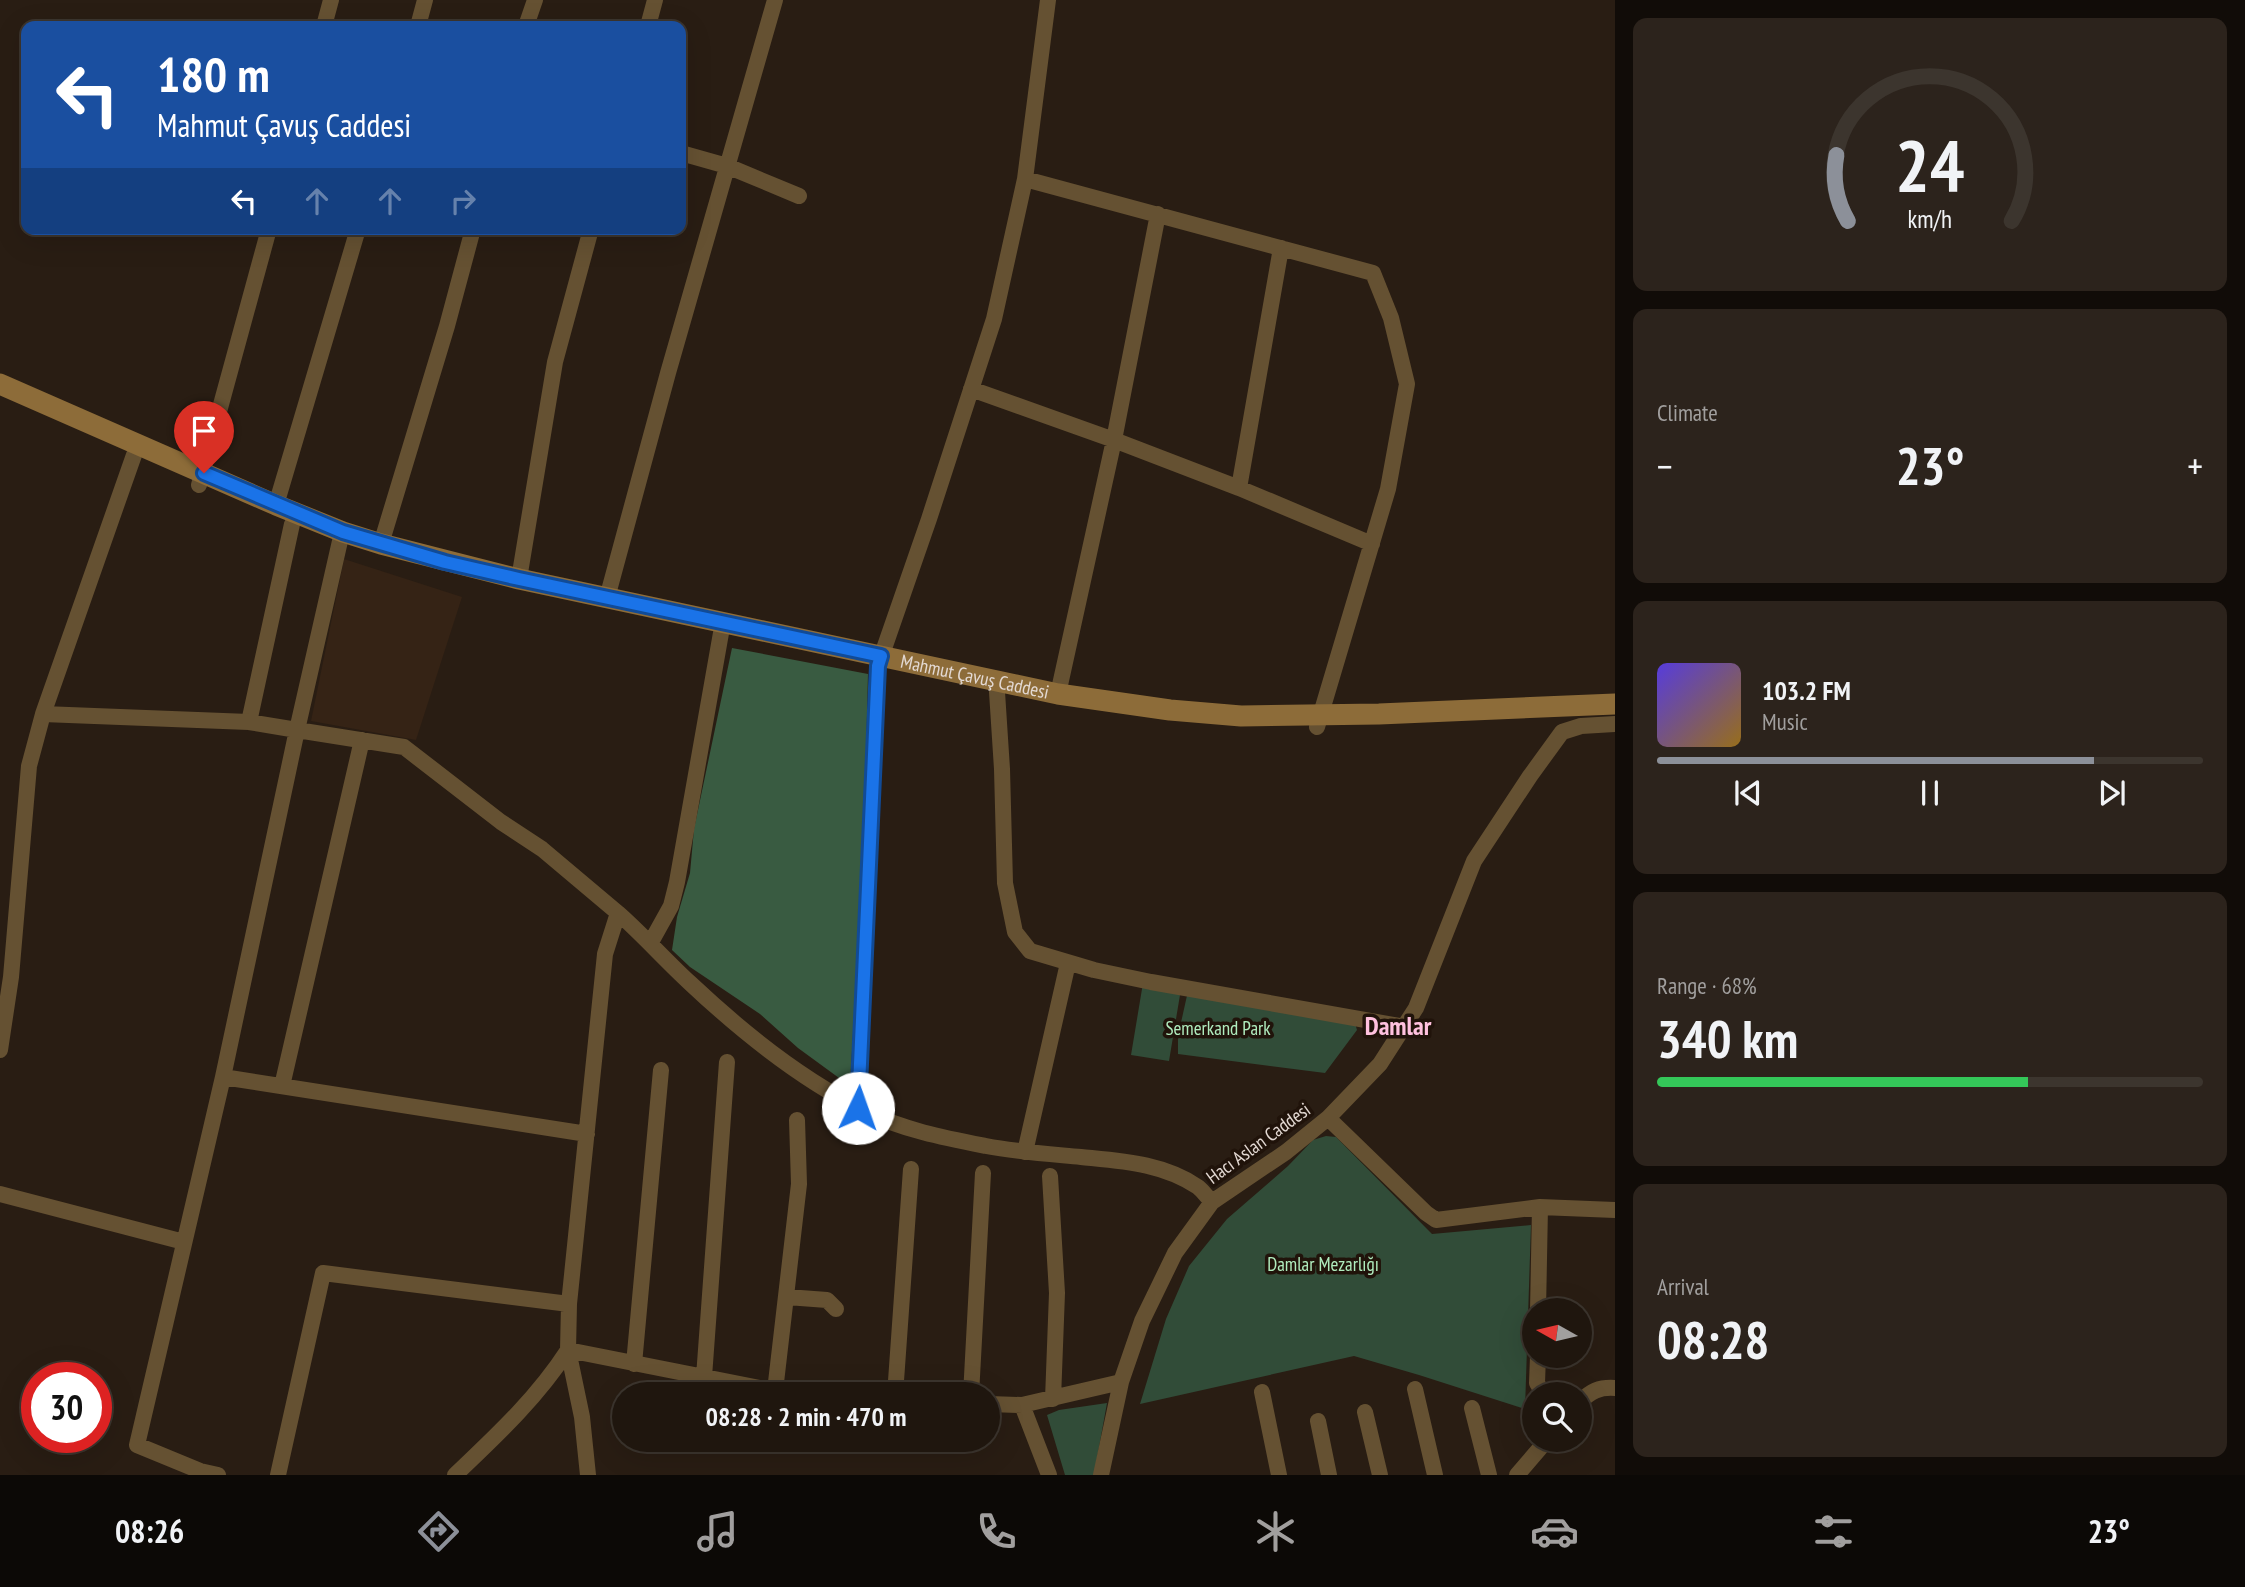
<!DOCTYPE html>
<meta charset="utf-8">
<style>
:root{--surface:#1f160e;--page:#2c231c;--text:#f1f3f6;--muted:#a19f9e;--line:#3c352e;--accent:#8c9099}
body{margin:0;font-family:"PT Sans Narrow",sans-serif;background:var(--page);color:var(--text);height:100vh;display:flex;flex-direction:column;font-size:26px;white-space:nowrap}
*{box-sizing:border-box;margin:0}
p{font-size:23px;color:var(--muted)}
.icon{flex:none;width:38px;height:38px;fill:none;stroke:currentColor;stroke-width:2;stroke-linecap:round;stroke-linejoin:round}
.map{position:relative;flex:1;overflow:hidden}
.sheet{display:flex;flex-direction:column;gap:18px;padding:18px;background:#110c08;width:630px}
.sheet>*{flex:none}
.guide{position:absolute;left:21px;top:21px;width:665px;height:214px;border-radius:14px;box-shadow:0 7px 28px #0002,0 0 0 2px var(--line);background:#1a4fa0;color:#fff;overflow:hidden}
.needle{width:46px;rotate:278deg}
.buttons{position:absolute;left:1522px;top:1298px;display:grid;gap:14px}
.buttons a{display:grid;place-items:center;width:70px;height:70px;border-radius:50%;background:var(--surface);box-shadow:0 7px 28px #0002,0 0 0 2px var(--line);font-size:35px}
.speed{position:absolute;left:21px;top:1362px;display:flex;gap:14px;font-size:35px;font-weight:700;text-align:center}
.speed>*{display:grid;place-content:center;width:91px;height:91px;border-radius:50%;background:var(--surface);box-shadow:0 7px 28px #0002,0 0 0 2px var(--line);line-height:1}
.speed .limit{border:10px solid #d22;background:#fff;color:#111}
.pin{position:absolute;display:grid;place-items:center;width:60px;height:60px;color:#fff;margin:-72px -30px;border-radius:50% 50% 50% 0;rotate:-45deg;box-shadow:0 0 7px #0007}
.pin .icon{rotate:45deg}
.me{position:absolute;width:77px;margin:-38px;rotate:3deg;stroke-linejoin:round;filter:drop-shadow(0 0 5px #0008)}
.turn{display:flex;align-items:center;gap:24px;height:147px;padding:0 21px;font-size:32px}
.turn .icon{width:91px;height:91px;stroke-width:2.5}
.turn b{display:block;font-size:49px;line-height:60px}
.lanes{display:flex;align-items:center;height:66px;padding:0 21px;background:#0003;justify-content:center;gap:35px;direction:ltr}
.lanes .off{opacity:.35}
.big{font-size:52px;font-weight:700;line-height:1.1}
.sheet .tile{flex:1;display:flex;flex-direction:column;justify-content:center;gap:10px;min-width:0;padding:0 24px;border-radius:14px;background:var(--page)}
.sheet .dial{align-items:center;gap:0}
.dial svg{height:182px;overflow:visible;fill:none;stroke:var(--line);stroke-width:7;stroke-linecap:round;text-anchor:middle}
.dial text{fill:var(--text);stroke:none}
.song{display:flex;align-items:center;gap:21px}
.cover{width:84px;height:84px;border-radius:10px;background:linear-gradient(135deg,hsl(250 70% 55%),hsl(40 70% 35%))}
.played{height:7px;border-radius:4px;background:linear-gradient(90deg,var(--accent) 80%,var(--line) 80%)}
.keys{display:flex;justify-content:space-around;direction:ltr}
.heat{display:flex;justify-content:space-between;align-items:center;font-size:38px;direction:ltr}
.charge{height:10px;border-radius:5px;background:linear-gradient(90deg,#34c759 68%,var(--line) 0)}
.trip{position:absolute;left:612px;top:1382px;width:388px;height:70px;border-radius:35px;background:var(--surface);box-shadow:0 7px 28px #0002,0 0 0 2px var(--line);font-weight:700;line-height:70px;text-align:center}
.tabs{display:flex;height:112px;justify-content:space-around;align-items:center;background:#0c0906;color:var(--muted)}
.tabs .icon{width:49px;height:49px}
.tabs .selected{color:var(--accent)}
.tabs b{font-size:32px;color:var(--text)}
main{display:flex;flex:1;min-height:0}
.map>svg:first-child{display:block}
.built{fill:#352315}
.green{fill:#314c38}
.forest{fill:#395b41}
.lines{fill:none;stroke-linecap:round;stroke-linejoin:round}
.street{stroke:#655132;stroke-width:16}
.secondary{stroke:#8d6c39;stroke-width:21}
.route-casing{stroke:#114b97;stroke-width:18}
.route{stroke:#1a73e8;stroke-width:12}
.labels{text-anchor:middle;dominant-baseline:central;stroke-width:7;stroke-linejoin:round;paint-order:stroke}
.street-label{font-size:19px;fill:#e3d9d3;stroke:#20130a}
.park-label{font-size:19px;fill:#b0ecbe;stroke:#20130a}
.district-label{font-size:26px;font-weight:bold;fill:#ffc1de;stroke:#20130a}
</style>
<main>
<div class="map">
<svg width="1615" height="1475" viewBox="0 0 1615 1475">
<rect width="100%" height="100%" fill="#291d13"/>
<path class="built" d="M344,559L462,597L416,740L311,721Z"/>
<path class="green" d="M1143,983L1181,989L1169,1061L1131,1055Z
M1188,991L1354,1020L1357,1030L1325,1073L1178,1054V1036Z
M1326,1136L1336,1137L1432,1234L1531,1225L1525,1409L1419,1375L1354,1356L1140,1404L1166,1319L1189,1266L1227,1219L1288,1166L1313,1140Z
M1107,1403L1094,1475H1065L1047,1415L1059,1410Z"/>
<path class="forest" d="M732,648L868,674L864,841L850,1086L798,1048L760,1014L690,967L672,950L677,917L690,873L694,829Z"/>
<g class="lines">
<path class="street" d="M324,26L331,0
M418,26L425,0
M526,26L535,0
M648,26L655,0
M681,153L727,166L799,196
M1025,179L1373,273L1391,318L1407,384L1388,489L1317,727
M971,389L1114,440L1158,214
M199,485L269,229
M1239,488L1281,248
M276,505L358,229
M340,541L297,730L404,747L501,822L542,849L618,913L605,954L569,1304L568,1350L775,1391L817,1395
M381,544L447,326L473,229
M519,579L555,362L591,229
M607,598L668,373L775,0
M997,692L1002,769L1005,883L1015,932L1030,951L1094,970L1151,982L1405,1027
M1058,694L1114,440L1239,488L1372,544
M43,714L134,455
M249,722L292,524
M618,913C643,935 665,960 690,983C742,1032 800,1079 865,1111C903,1130 945,1138 986,1146C1018,1152 1049,1154 1081,1157C1121,1161 1163,1163 1198,1187C1203,1191 1207,1197 1212,1202
M651,942L671,906L677,882L721,633
M0,1050L11,977L29,766L43,714L249,722L297,730L223,1077L137,1445L200,1471L218,1475
M223,1077L587,1134
M282,1086L362,740
M858,1108L878,666L929,519L994,319L1025,179L1048,0
M1328,1118L1426,1213L1436,1220L1540,1207L1615,1210
M1025,1152L1068,963
M1050,1176L1057,1293L1053,1399
M0,1194L184,1242
M787,1297L827,1300L836,1309
M1538,1311L1540,1207
M568,1350L582,1417L588,1475
M1538,1356L1537,1383L1544,1395
M634,1364L661,1070
M704,1377L727,1062
M1415,1389L1435,1475
M775,1391L799,1184L797,1120
M1262,1392L1279,1475
M895,1395L911,1169
M971,1395L983,1173
M1580,1402C1591,1391 1599,1387 1615,1388
M989,1404L1022,1405L1121,1382
M1022,1405L1049,1475
M1472,1408L1489,1475
M1365,1412L1380,1475
M1318,1421L1329,1475
M278,1475L323,1273L569,1304
M455,1475C496,1436 537,1398 568,1350
M1101,1475L1121,1382L1142,1321L1175,1253L1212,1202L1286,1152L1328,1118L1380,1064L1416,1008L1474,861L1530,776L1562,732L1581,726L1615,724
M1517,1475L1547,1440"/>
<path class="secondary" id="s1" d="M0,384L276,505L343,532L381,544L519,579L1058,694L1170,710L1241,716L1379,714L1615,704"/>
</g>
<g class="lines">
<g class="route-casing">
<path id="route" d="M204,473L343,532L445,562L519,579L881,656L878,666L858,1108"/>
</g>
<use href="#route" class="route"/>
</g>
<g class="labels">
<g class="street-label">
<text stroke="none"><textPath href="#s1" startOffset="1022">Mahmut Çavuş Caddesi</textPath></text>
<text transform="translate(1258 1143) rotate(-36)">Hacı Aslan Caddesi</text>
</g>
<g class="park-label">
<text x="1218" y="1028">Semerkand Park</text>
<text x="1323" y="1264">Damlar Mezarlığı</text>
</g>
<g class="district-label">
<text x="1398" y="1025">Damlar</text>
</g>
</g>
</svg>
<div class="buttons">
<a><svg class="needle" viewBox="-14 -14 28 28"><path d="M0-13l5 13h-10z" fill="#e53935"/><path d="M0 13l5-13h-10z" fill="#a19f9e"/></svg></a>
<a><svg class="icon" aria-label="search" viewBox="0 0 24 24"><circle cx="10" cy="10" r="6"/><path d="M15 15l6 6"/></svg></a>
</div>
<div class="speed"><div class="limit">30</div></div>
<div class="pin" style="left:204px;top:473px;background:#d93025"><svg class="icon" aria-label="arrive" viewBox="0 0 24 24"><path d="M6 21V4h12l-3 4 3 4H6"/></svg></div>
<svg class="me" style="left:858px;top:1108px" viewBox="-20 -20 40 40"><circle r="19" fill="#fff"/><path d="M0-13L10 11 0 6-10 11z" fill="#1a73e8"/></svg>
<div class="trip">08:28 · 2 min · 470 m</div>
<div class="guide">
<div class="turn"><svg class="icon" aria-label="left" viewBox="0 0 24 24"><path d="M17 20v-9H6M10 6l-5 5 5 5"/></svg><div><b>180 m</b>Mahmut Çavuş Caddesi</div></div>
<div class="lanes"><svg class="icon" aria-label="left" viewBox="0 0 24 24"><path d="M17 20v-9H6M10 6l-5 5 5 5"/></svg><svg class="icon off" aria-label="ahead" viewBox="0 0 24 24"><path d="M12 20V5M6 11l6-6 6 6"/></svg><svg class="icon off" aria-label="ahead" viewBox="0 0 24 24"><path d="M12 20V5M6 11l6-6 6 6"/></svg><svg class="icon off" aria-label="right" viewBox="0 0 24 24"><path d="M7 20v-9h11M14 6l5 5-5 5"/></svg></div>
</div>
</div>
<section class="sheet">
<div class="tile dial"><svg viewBox="0 0 100 80">
<path d="M14 69A42 42 0 1 1 86 69"/>
<path d="M14 69A42 42 0 0 1 9 40" stroke="#8c9099"/>
<text x="50" y="56" font-size="32" font-weight="700">24</text>
<text x="50" y="72" font-size="11">km/h</text>
</svg></div>
<div class="tile"><p>Climate</p>
<div class="heat"><a>−</a><b class="big">23°</b><a>+</a></div>
</div>
<div class="tile">
<div class="song"><i class="cover"></i><div><b>103.2 FM</b><p>Music</p></div></div>
<div class="played"></div>
<div class="keys"><svg class="icon" aria-label="previous" viewBox="0 0 24 24"><path d="M18 5L8 12l10 7zM5 5v14"/></svg><svg class="icon" aria-label="pause" viewBox="0 0 24 24"><path d="M8 5v14M16 5v14"/></svg><svg class="icon" aria-label="next" viewBox="0 0 24 24"><path d="M6 5l10 7-10 7zM19 5v14"/></svg></div>
</div>
<div class="tile"><p>Range · 68%</p><b class="big">340 km</b><div class="charge"></div></div>
<div class="tile"><p>Arrival</p><b class="big">08:28</b></div>
</section>
</main>
<nav class="tabs">
<b>08:26</b>
<svg class="icon selected" aria-label="directions" viewBox="0 0 24 24"><path d="M12 3l9 9-9 9-9-9zM9 14v-3h6M13 9l2 2-2 2"/></svg>
<svg class="icon" aria-label="music" viewBox="0 0 24 24"><path d="M9 18V5l10-2v13"/><circle cx="6" cy="18" r="3"/><circle cx="16" cy="16" r="3"/></svg>
<svg class="icon" aria-label="phone" viewBox="0 0 24 24"><path d="M5 4h4l2 5-3 2q2 4 5 5l2-3 5 2v4C11 20 4 13 5 4z"/></svg>
<svg class="icon" aria-label="climate" viewBox="0 0 24 24"><path d="M12 3v18M4 7l16 10M4 17L20 7"/></svg>
<svg class="icon" aria-label="car" viewBox="0 0 24 24"><path d="M5 17H2v-5l4-1 3-4h7l3 4 3 1v5h-3M9 17h6M6 11h13"/><circle cx="7" cy="17" r="2"/><circle cx="17" cy="17" r="2"/></svg>
<svg class="icon" aria-label="filters" viewBox="0 0 24 24"><path d="M4 7h16M4 17h16"/><circle cx="9" cy="7" r="2"/><circle cx="15" cy="17" r="2"/></svg>
<b>23°</b>
</nav>
